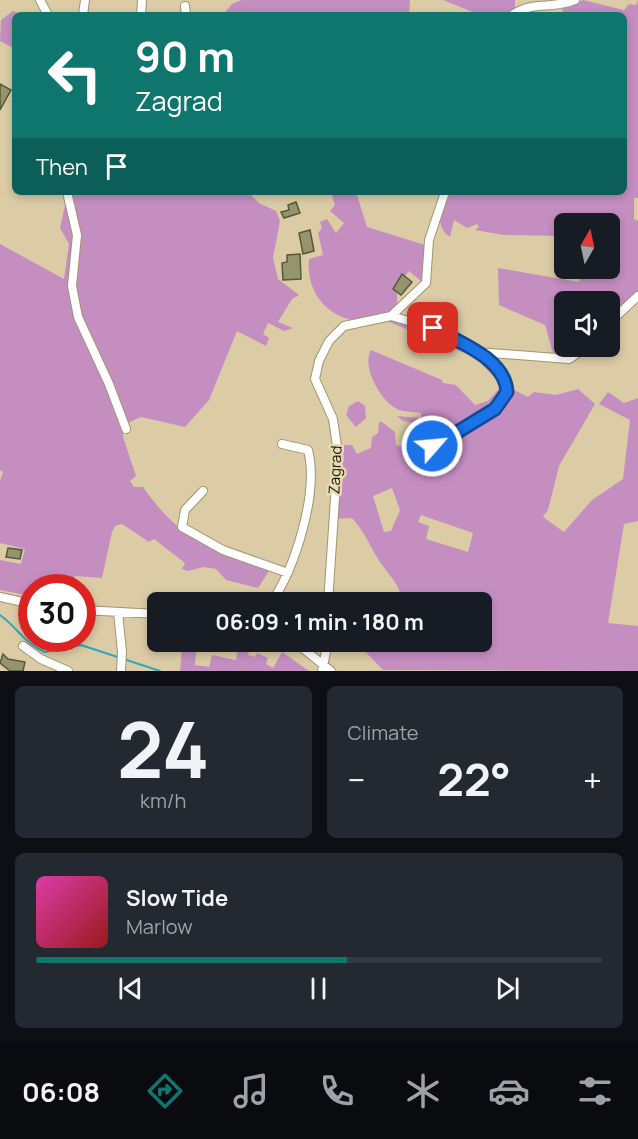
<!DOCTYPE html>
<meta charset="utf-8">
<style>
:root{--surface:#171b24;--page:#242831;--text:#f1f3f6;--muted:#9ea1a6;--line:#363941;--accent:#0f766e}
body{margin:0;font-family:Manrope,sans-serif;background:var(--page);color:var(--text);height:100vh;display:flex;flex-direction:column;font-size:22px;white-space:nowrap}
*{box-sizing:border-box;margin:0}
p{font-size:20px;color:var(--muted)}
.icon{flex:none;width:33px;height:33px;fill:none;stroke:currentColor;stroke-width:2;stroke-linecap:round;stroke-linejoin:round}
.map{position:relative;height:671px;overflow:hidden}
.drawer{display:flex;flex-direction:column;gap:15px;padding:15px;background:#0d0f14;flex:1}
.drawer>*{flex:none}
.banner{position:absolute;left:12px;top:12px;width:615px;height:183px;border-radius:9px;box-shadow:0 3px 9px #0003;background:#0f766e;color:#fff;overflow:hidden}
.needle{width:39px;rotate:9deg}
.controls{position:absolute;left:554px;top:213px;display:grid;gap:12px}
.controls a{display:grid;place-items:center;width:66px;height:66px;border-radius:9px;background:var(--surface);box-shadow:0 3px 9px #0003;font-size:30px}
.speed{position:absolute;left:18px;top:574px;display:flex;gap:12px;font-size:30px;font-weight:700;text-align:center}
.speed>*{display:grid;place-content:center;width:78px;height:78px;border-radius:50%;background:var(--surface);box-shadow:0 3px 9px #0003;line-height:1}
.speed .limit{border:9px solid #d22;background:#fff;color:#111}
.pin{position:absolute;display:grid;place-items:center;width:51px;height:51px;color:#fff;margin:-26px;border-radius:12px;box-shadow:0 3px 9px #0006}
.me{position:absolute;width:66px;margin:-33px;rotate:63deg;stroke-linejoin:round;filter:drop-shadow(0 0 4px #0008)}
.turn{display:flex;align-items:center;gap:21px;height:126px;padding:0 24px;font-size:27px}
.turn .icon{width:78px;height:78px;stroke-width:2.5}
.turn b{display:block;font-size:42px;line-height:51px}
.then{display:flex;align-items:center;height:57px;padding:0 24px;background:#0003;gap:12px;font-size:22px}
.big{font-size:45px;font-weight:700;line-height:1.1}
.drawer .card{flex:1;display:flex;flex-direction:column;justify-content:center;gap:9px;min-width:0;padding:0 21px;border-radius:9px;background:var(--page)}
.drawer .dial{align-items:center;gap:0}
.dial b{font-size:78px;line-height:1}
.song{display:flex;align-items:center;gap:18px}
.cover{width:72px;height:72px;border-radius:9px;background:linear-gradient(135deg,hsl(320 70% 55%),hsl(0 70% 35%))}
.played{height:6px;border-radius:3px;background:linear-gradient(90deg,var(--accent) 55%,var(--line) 55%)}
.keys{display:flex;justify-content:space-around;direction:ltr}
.heat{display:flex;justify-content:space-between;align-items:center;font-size:33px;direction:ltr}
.drawer .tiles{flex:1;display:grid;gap:15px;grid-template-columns:1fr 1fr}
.card:last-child{grid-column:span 2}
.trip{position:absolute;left:147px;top:592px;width:345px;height:60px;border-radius:9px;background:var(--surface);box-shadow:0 3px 9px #0003;font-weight:700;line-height:60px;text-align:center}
.menu{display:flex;height:96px;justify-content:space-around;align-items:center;background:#090b0e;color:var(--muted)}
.menu .icon{width:42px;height:42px}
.menu .current{color:var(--accent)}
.menu b{font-size:27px;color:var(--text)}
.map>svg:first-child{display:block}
.green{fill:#c58ec1;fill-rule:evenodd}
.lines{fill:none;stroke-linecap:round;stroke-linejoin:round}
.stream{stroke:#30a8b9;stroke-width:2}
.building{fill:#94946f;stroke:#575834;stroke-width:1.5}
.minor-casing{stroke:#a2936f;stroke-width:10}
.minor{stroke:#fff;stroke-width:8}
.route-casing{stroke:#114b97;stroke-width:15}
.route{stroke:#1a73e8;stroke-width:10}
.labels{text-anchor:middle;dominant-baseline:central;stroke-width:5;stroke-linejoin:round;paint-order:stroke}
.street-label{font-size:15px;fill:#201a0c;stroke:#e8d9b3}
</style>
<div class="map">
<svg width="638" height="671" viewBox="0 0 638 671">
<rect width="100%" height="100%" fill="#dbcca6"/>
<path class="green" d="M241,0H410L409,15H223L232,4Z
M443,0H515V8L509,15H480Z
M583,0L624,10L629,4L636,5L638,0V198H634V219L638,221V293L609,321V302H564V346L586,347L571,357L554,356L545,325L499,305L498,268L579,282L581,269L609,268V224H564V236L504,235L475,230L479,227L477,224L467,228L454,220L450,237C433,225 442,208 447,192H624V15H564L561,5L575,4Z
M13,11L22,15H15V49L0,41L1,20Z
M71,192H248L259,203L276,211L280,221L273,258L278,279L299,295L292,299L278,322L293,328L284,331L268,323L263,334L269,338L266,346L237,331L209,400L185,427L141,417L123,425V437L136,476L130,481L134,487H143C181,541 210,549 271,568L258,588L226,580L216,569L204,567L187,571L182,569L185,563L154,539L149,542L122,524L115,526L112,532L102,578L75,576L72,588H32L31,596L0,590V560L21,564L25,549L0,543V481L3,472L0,470V244L64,279L69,244L60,228L66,201L73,198Z
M331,192H356L367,227L425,245L423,283L409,271L397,286V306C358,340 304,310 309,259L323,255L318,233L322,228L320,222L327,219L336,233L344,223L330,211L335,205Z
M395,318L442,334L467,351V354L384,320Z
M371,350L442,380L443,383L456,385L475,405L488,401L504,383C508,407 475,418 458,429L432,421L424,433L423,442L414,441L419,424L403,421L397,416L421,418V413C414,412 403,412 397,409C381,401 361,367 371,350Z
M508,387L528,397L534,392L556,395L578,389L595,404L559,466L548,510L543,517L564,532L592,500L623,479L630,420L599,404L608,392L624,403L638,398V521L624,524L608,623L638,626V671L383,670L356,642H482V603H403C400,582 384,571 375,554C368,541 362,529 352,518L335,519L339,450L345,445H352L357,454L371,448L372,437L378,433L379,422H382L395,432L396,445L408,448L409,444L448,445L460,432L488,416ZM392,488L400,510L391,531L384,532L373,496ZM421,515L473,533L468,552L426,539L429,526L418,522Z
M358,401L365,406L366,418L356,427L346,415L349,406Z
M239,642H251L248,655L255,657L257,653L268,658L266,664L273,668L282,652L309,671H180L182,648L196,652L195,665L209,667L212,655L236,660Z"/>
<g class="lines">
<path class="stream" d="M0,615C17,627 25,644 45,652L81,645L160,671"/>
</g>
<path class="building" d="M0,84L11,90L0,110Z
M296,202L300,213L284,218L281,212L289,210L288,205Z
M310,230L314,251L303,254L299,233Z
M300,254L301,279L283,280L282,263L287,262V255Z
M402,274L412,282L401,295L393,289Z
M8,548L22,550L20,559L6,557Z
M3,654L8,659L25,662L23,671H10L0,663Z"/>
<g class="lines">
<g class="minor-casing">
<path id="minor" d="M40,0L48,15
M185,6L186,15
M83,15L85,0
M141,15L142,0
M512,15C534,0 551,10 575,0
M67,192L77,235L72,286L78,317L109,384L126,429
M391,316L433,328L477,352L569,359L588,346
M609,323L638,296
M409,442L442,446L459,431L495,409L505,397V381L478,353
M203,491L185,510L182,527L223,550L288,573
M0,597L32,604
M271,603C295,568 319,493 308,450L282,444
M328,603L338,453L333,419L315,379L319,361L329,341L344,326L391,316L426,283L429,240L445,192
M82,610L158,614
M118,612L122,652L121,671
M295,642L331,671
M23,646L41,659L68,671
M322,671L328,642"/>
</g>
<use href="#minor" class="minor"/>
</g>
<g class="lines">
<g class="route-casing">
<path id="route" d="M432,446L449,442L459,431L495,409L507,392C505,358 458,342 433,328"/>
</g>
<use href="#route" class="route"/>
</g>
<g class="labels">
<g class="street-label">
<text transform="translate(335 470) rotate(-87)">Zagrad</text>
</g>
</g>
</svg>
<div class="controls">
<a><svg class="needle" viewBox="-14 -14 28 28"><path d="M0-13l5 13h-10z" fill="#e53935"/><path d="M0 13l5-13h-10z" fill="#9ea1a6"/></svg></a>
<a><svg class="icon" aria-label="sound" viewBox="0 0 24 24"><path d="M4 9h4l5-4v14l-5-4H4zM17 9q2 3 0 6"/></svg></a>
</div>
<div class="speed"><div class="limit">30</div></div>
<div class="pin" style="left:433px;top:328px;background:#d93025"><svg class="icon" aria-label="arrive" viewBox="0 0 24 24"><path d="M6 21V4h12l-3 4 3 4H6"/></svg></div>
<svg class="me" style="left:432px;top:446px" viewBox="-20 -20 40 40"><circle r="17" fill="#1a73e8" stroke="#fff" stroke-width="3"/><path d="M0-11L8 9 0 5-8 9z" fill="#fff"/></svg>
<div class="trip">06:09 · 1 min · 180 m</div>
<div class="banner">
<div class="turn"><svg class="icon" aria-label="left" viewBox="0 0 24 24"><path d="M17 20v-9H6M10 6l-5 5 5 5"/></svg><div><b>90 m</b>Zagrad</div></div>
<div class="then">Then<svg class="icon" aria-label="arrive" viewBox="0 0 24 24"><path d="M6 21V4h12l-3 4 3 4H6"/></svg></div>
</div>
</div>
<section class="drawer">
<div class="tiles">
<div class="card dial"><b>24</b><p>km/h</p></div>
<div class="card"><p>Climate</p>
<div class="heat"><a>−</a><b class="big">22°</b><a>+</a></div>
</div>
<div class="card">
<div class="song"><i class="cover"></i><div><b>Slow Tide</b><p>Marlow</p></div></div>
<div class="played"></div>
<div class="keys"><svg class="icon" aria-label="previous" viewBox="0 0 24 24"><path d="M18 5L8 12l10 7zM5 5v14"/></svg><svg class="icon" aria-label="pause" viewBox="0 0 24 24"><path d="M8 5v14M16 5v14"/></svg><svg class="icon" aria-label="next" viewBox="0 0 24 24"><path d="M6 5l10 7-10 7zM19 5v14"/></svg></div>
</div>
</div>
</section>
<nav class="menu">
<b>06:08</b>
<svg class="icon current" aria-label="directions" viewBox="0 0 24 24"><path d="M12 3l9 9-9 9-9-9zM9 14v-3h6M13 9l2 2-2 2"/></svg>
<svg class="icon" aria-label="music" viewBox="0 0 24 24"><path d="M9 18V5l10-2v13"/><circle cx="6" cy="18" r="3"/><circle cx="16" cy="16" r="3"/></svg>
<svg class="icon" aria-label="phone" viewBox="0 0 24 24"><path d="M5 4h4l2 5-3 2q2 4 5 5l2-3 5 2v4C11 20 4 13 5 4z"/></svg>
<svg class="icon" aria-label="climate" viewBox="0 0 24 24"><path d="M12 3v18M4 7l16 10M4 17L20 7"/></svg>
<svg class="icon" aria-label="car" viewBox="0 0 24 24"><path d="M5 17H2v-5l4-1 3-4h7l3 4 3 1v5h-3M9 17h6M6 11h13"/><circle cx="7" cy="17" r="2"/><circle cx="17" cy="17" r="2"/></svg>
<svg class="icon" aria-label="filters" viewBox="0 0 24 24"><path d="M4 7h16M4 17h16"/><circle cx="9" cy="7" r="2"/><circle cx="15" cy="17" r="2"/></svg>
</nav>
